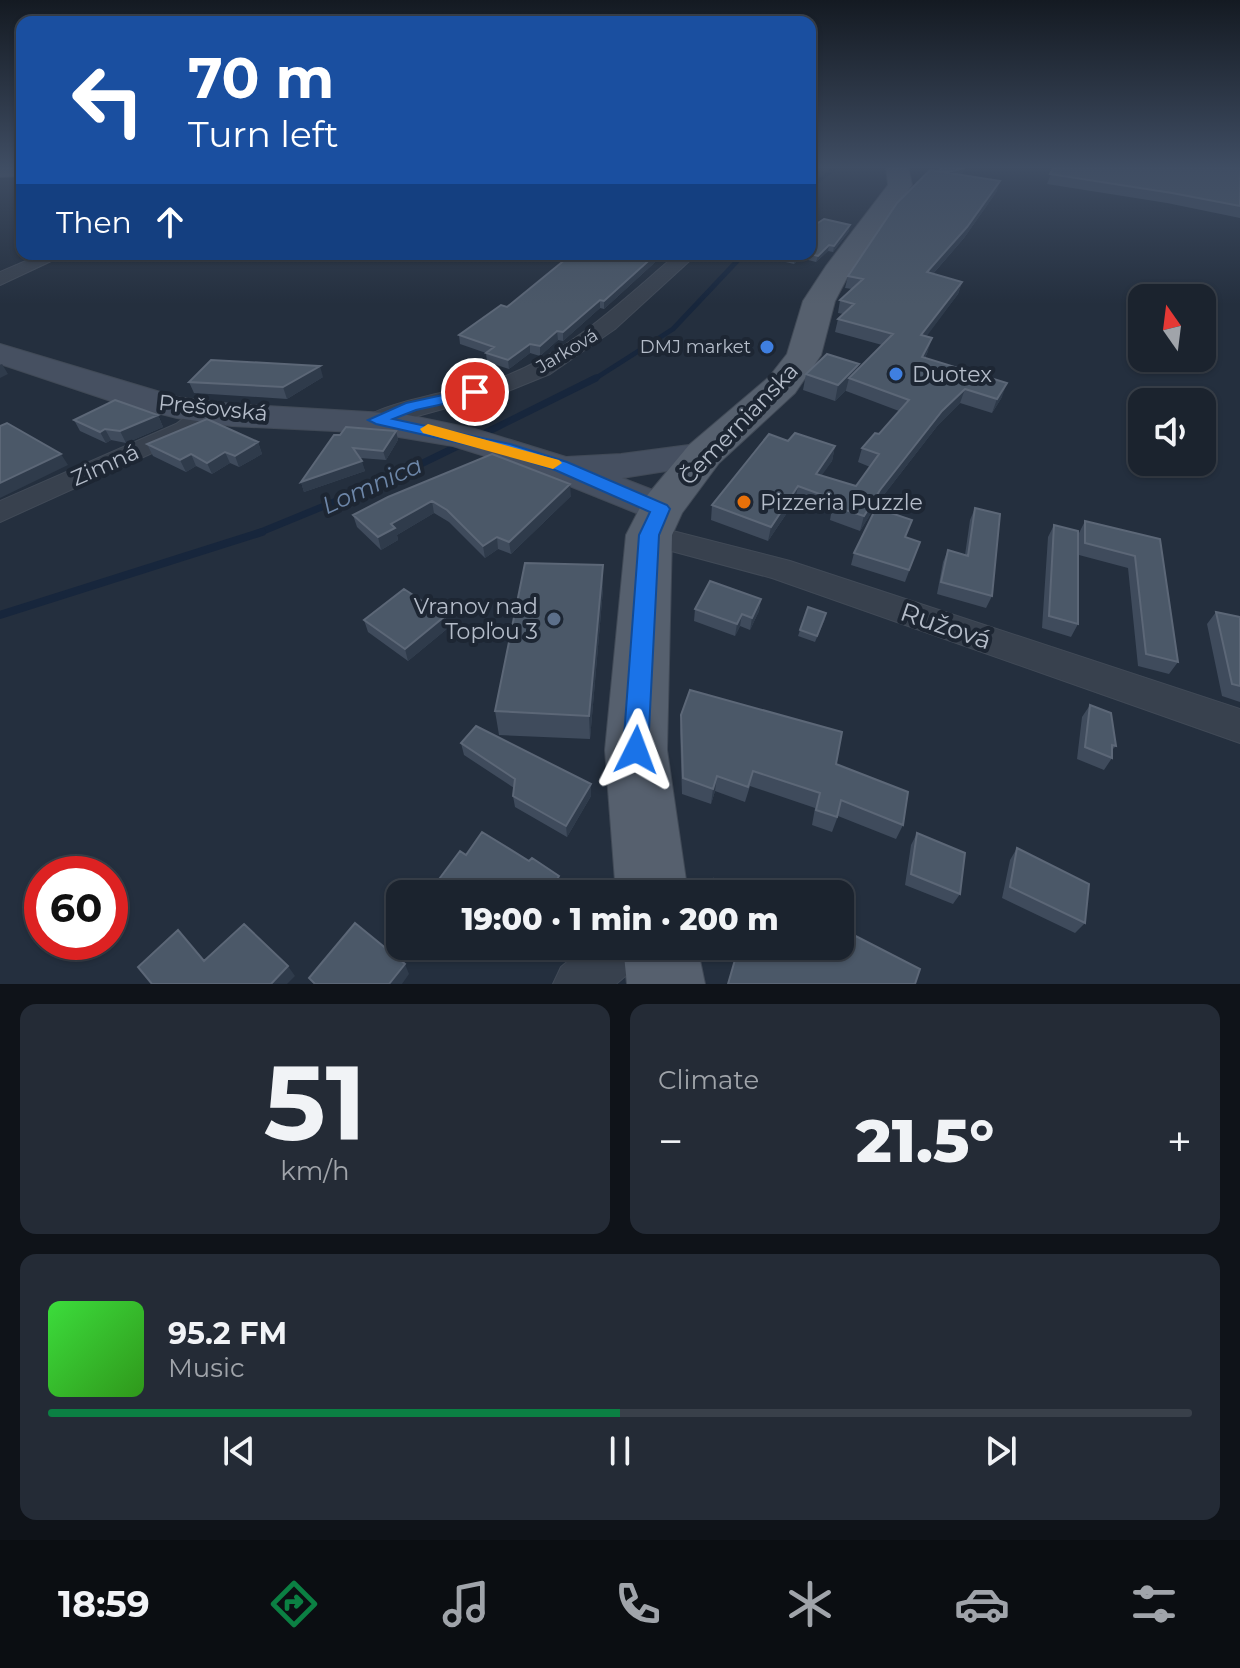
<!DOCTYPE html>
<meta charset="utf-8">
<style>
:root{--surface:#1b232e;--page:#242b36;--text:#f1f3f6;--muted:#a0a4aa;--line:#39404a;--accent:#0b8043}
body{margin:0;font-family:Montserrat,sans-serif;background:var(--page);color:var(--text);height:100vh;display:flex;flex-direction:column;font-size:30px;white-space:nowrap}
*{box-sizing:border-box;margin:0}
p{font-size:26px;color:var(--muted)}
.icon{flex:none;width:44px;height:44px;fill:none;stroke:currentColor;stroke-width:2;stroke-linecap:round;stroke-linejoin:round}
.map{position:relative;height:984px;overflow:hidden}
.panel{display:flex;flex-direction:column;gap:20px;padding:20px;background:#0f1319;flex:1}
.panel>*{flex:none}
.guide{position:absolute;left:16px;top:16px;width:800px;height:244px;border-radius:16px;box-shadow:0 2px 6px #0004,0 0 0 2px var(--line);background:#1a4fa0;color:#fff;overflow:hidden}
.needle{width:52px;rotate:346deg}
.fabs{position:absolute;left:1128px;top:284px;display:grid;gap:16px}
.fabs a{display:grid;place-items:center;width:88px;height:88px;border-radius:16px;background:var(--surface);box-shadow:0 2px 6px #0004,0 0 0 2px var(--line);font-size:40px}
.speed{position:absolute;left:24px;top:856px;display:flex;gap:16px;font-size:40px;font-weight:700;text-align:center}
.speed>*{display:grid;place-content:center;width:104px;height:104px;border-radius:50%;background:var(--surface);box-shadow:0 2px 6px #0004,0 0 0 2px var(--line);line-height:1}
.speed .limit{border:12px solid #d22;background:#fff;color:#111}
.pin{position:absolute;display:grid;place-items:center;width:68px;height:68px;color:#fff;margin:-34px;border:4px solid #fff;border-radius:50%;box-shadow:0 2px 8px #0007}
.me{position:absolute;width:88px;margin:-44px;rotate:3deg;stroke-linejoin:round;filter:drop-shadow(0 0 6px #0008)}
.turn{display:flex;align-items:center;gap:28px;height:168px;padding:0 40px;font-size:36px}
.turn .icon{width:104px;height:104px;stroke-width:2.5}
.turn b{display:block;font-size:56px;line-height:68px}
.then{display:flex;align-items:center;height:76px;padding:0 40px;background:#0003;gap:16px;font-size:30px}
.big{font-size:60px;font-weight:800;line-height:1.1}
.panel .tile{flex:1;display:flex;flex-direction:column;justify-content:center;gap:12px;min-width:0;padding:0 28px;border-radius:16px;background:var(--page)}
.panel .dial{align-items:center;gap:0}
.dial b{font-size:104px;line-height:1}
.song{display:flex;align-items:center;gap:24px}
.cover{width:96px;height:96px;border-radius:12px;background:linear-gradient(135deg,hsl(120 70% 55%),hsl(110 70% 35%))}
.played{height:8px;border-radius:4px;background:linear-gradient(90deg,var(--accent) 50%,var(--line) 50%)}
.keys{display:flex;justify-content:space-around;direction:ltr}
.heat{display:flex;justify-content:space-between;align-items:center;font-size:44px;direction:ltr}
.panel .tiles{flex:1;display:grid;gap:20px;grid-template-columns:1fr 1fr}
.tile:last-child{grid-column:span 2}
.trip{position:absolute;left:386px;top:880px;width:468px;height:80px;border-radius:16px;background:var(--surface);box-shadow:0 2px 6px #0004,0 0 0 2px var(--line);font-weight:800;line-height:80px;text-align:center}
.tabs{display:flex;height:128px;justify-content:space-around;align-items:center;background:#0b0e12;color:var(--muted)}
.tabs .icon{width:56px;height:56px}
.tabs .on{color:var(--accent)}
.tabs b{font-size:36px;color:var(--text)}
.map>svg:first-child{display:block}
.lines{fill:none;stroke-linecap:round;stroke-linejoin:round}
.stream-far3{stroke:#17263c;stroke-width:4}
.stream-far2{stroke:#17263c;stroke-width:5}
.stream-far1{stroke:#17263c;stroke-width:7}
.stream{stroke:#17263c;stroke-width:8}
.minor-casing{stroke:#414a57;stroke-width:2}
.secondary-casing{stroke:#414a57;stroke-width:2}
.primary-casing{stroke:#414a57;stroke-width:2}
.minor{fill:#38414e;fill-rule:evenodd}
.secondary{fill:#465061;fill-rule:evenodd}
.primary{fill:#56606e;fill-rule:evenodd}
.wall{fill:#3f4b5c}
.shaded-wall{fill:#2f3b4b}
.building{fill:#4b5868;stroke:#5c6777;stroke-width:2}
.route{fill:#1a73e8;stroke:#114b97;stroke-width:2}
.slow{fill:#f59e0b}
.shop-dot{fill:#3f7fe0;stroke:#1d2633;stroke-width:3}
.food-dot{fill:#e8710a;stroke:#1d2633;stroke-width:3}
.service-dot{fill:#5c6f8a;stroke:#1d2633;stroke-width:3}
.labels{text-anchor:middle;dominant-baseline:central;stroke-width:8;stroke-linejoin:round;paint-order:stroke}
.far-poi-label{font-size:18px;fill:#b4bcc9;stroke:#1d2633;text-anchor:end}
.far-street-label{font-size:18px;fill:#b4bcc9;stroke:#1d2633}
.poi-label{font-size:22px;fill:#b4bcc9;stroke:#1d2633;text-anchor:start}
.street-label{font-size:22px;fill:#b4bcc9;stroke:#1d2633}
.water-label{font-size:24px;font-style:italic;fill:#6d86a8;stroke:#1d2633}
.near-street-label{font-size:26px;fill:#b4bcc9;stroke:#1d2633}
</style>
<div class="map">
<svg width="1240" height="984" viewBox="0 0 1240 984">
<rect width="100%" height="100%" fill="#242f3e"/>
<g class="lines">
<path class="stream-far3" d="M810,188L837,166
M738,260L744,254"/>
<path class="stream-far2" d="M593,380L673,329L740,258"/>
<path class="stream-far1" d="M481,435L596,378
M256,534L390,479L462,444"/>
<path class="stream" d="M0,615L262,532"/>
<g class="minor-casing">
<path id="minor" d="M42,254H66L0,285V272Z
M677,254H697L615,329L550,374L508,391L385,425H367L364,420C374,404 468,388 491,381C565,358 620,302 677,254Z
M208,405L217,407L220,412L194,434L0,522V501L176,424L199,407Z
M649,525L790,561L1240,709V743L772,578L638,542L634,535L638,528Z
M586,946H648L641,963L616,984H553L561,967Z"/>
</g>
<g class="secondary-casing">
<path id="secondary" d="M0,344L177,397L232,404L403,414L475,429L566,457L621,454L704,443L717,446L723,454L717,462L704,465L622,478L676,499L682,509L676,519L661,523L535,472L453,446L375,433L232,426L177,418L114,402L0,364Z"/>
</g>
<g class="primary-casing">
<path id="primary" d="M0,166H22V176L0,177Z
M886,166H908L912,185L850,272L835,301L821,355L795,393L719,463L682,513L672,535L667,750L688,894H616L605,750L626,535L645,498L689,445L769,377L787,354L803,301L826,266L888,185Z
M623,946H697L705,984H627Z"/>
</g>
<use href="#minor" class="minor"/>
<use href="#secondary" class="secondary"/>
<use href="#primary" class="primary"/>
</g>
<path class="wall" d="M939,166H965L962,174L961,175L997,191L964,238L933,274L962,282L958,294L926,336L928,351L925,358L1002,397L992,413L960,403L938,425L876,505L860,531L830,520L831,514L795,501L768,541L711,520L712,505L788,441L835,446L832,461L821,475L856,486L870,467L858,462L862,448L879,434L899,411L846,391V390L835,401L803,390L806,374L857,370L882,345L835,332L838,319L843,314L838,313L840,300L852,289L845,288L848,276L939,171Z
M1054,166L1240,168V218L1167,203L1047,184Z
M849,231L833,252L828,251L816,262L800,258L794,264L760,256V254H810Z
M114,254H142L138,257Z
M664,254L604,309L600,308L563,341L558,340L540,356L530,353L509,369L487,362L486,353L460,344L459,335L507,307Z
M323,377L287,399L194,393L189,382Z
M158,415L163,427L126,443L111,440L106,443L80,431L74,420Z
M396,431L398,440L386,460L360,458L365,471L304,492L301,482L340,435Z
M258,442L262,454L239,467L230,463L212,474L196,466L186,472L153,456L147,444Z
M571,496L511,554L498,549L485,558L449,522L434,513L397,535L398,540L381,550L357,527L353,515L388,497Z
M975,508L992,596L986,608L937,594L943,562L948,550L965,555L970,520Z
M1085,521L1160,539L1178,662L1169,674L1138,666L1128,568L1079,555V533Z
M1054,525L1078,624L1071,637L1042,628L1048,537Z
M906,538L920,542L905,582L851,565L854,553Z
M603,565V589L590,739L499,735L495,711Z
M761,599L759,611L750,630L740,626L735,636L694,621L695,609Z
M1216,612L1240,617V702L1222,696L1207,624Z
M445,616L448,628L408,661L368,632L364,620Z
M825,619L815,642L798,636L800,630Z
M1090,705L1116,746L1112,750V758L1104,770L1077,759L1082,717Z
M681,715L836,764L903,825L896,839L838,816L832,832L812,825L815,808L750,786L745,802L715,791L711,804L682,794L680,731Z
M461,743L591,796L567,837L515,807L513,796L514,788L464,755Z
M917,833L960,894L953,904L905,885L911,845Z
M1017,848L1085,923L1075,933L1002,898L1010,860Z
M466,855L529,861L559,876L560,885L555,894H428Z"/>
<path class="shaded-wall" d="M965,166L962,174L939,181L941,174Z
M1000,181L997,191L964,238L924,284L927,272Z
M850,225L849,231L833,252L834,246Z
M829,245L828,251L816,262L818,256Z
M656,254H664L604,309V301Z
M799,254H801L800,258L794,264L795,257Z
M962,282L958,294L918,348L921,335Z
M600,300V308L563,341V332Z
M557,331L558,340L540,356V346Z
M932,338L928,351L919,370L922,357Z
M530,344V353L509,369L508,360Z
M2,364L8,374L0,378V365Z
M859,364L855,380L849,378L846,390L835,401L838,385Z
M320,366L323,377L287,399L283,387Z
M1007,383L1002,397L992,413L997,399Z
M965,389L960,403L938,425L876,505L860,531L864,516L880,490L942,411Z
M158,415L163,427L126,443L120,431Z
M105,429L111,440L106,443L100,432Z
M396,431L398,440L386,460L383,451Z
M258,442L262,454L239,467L235,456Z
M835,446L832,461L813,488L816,474Z
M225,452L230,463L212,474L207,463Z
M61,454L68,465L0,498V483Z
M191,454L196,466L186,472L180,460Z
M362,461L365,471L304,492L301,482Z
M570,484L571,496L511,554L509,542Z
M798,486L795,501L768,541L771,527Z
M432,501L434,513L397,535L398,540L381,550L378,537L391,524Z
M497,537L498,549L485,558L483,546Z
M603,565V589L590,739L589,716Z
M761,599L759,611L750,630L752,618Z
M742,614L740,626L735,636L737,624Z
M445,616L448,628L408,661L405,649Z
M717,776L715,791L711,804L713,789Z
M591,784V796L567,837L566,826Z
M559,876L560,885L555,894H548Z
M519,884L521,894H512Z
M405,964L409,974L402,984H389Z
M288,966L295,976L287,984H271Z"/>
<path class="building" d="M941,166H964V168L948,172L941,171Z
M1054,166H1232L1240,168V206L1172,193L1050,174Z
M930,170L1000,181L967,227L927,272L962,282L921,335L932,338L922,357L1007,383L997,399L965,389L942,411L880,490L864,516L833,506L836,500L798,486L771,527L712,505L769,434L788,441L795,433L835,446L816,474L856,486L879,454L862,448L875,433L879,434L909,400L849,378L893,334L838,319L854,304L840,300L863,279L848,276L897,203Z
M824,219L850,225L834,246L829,245L818,256L810,254V228Z
M572,254H656L604,301L600,300L563,332L557,331L540,346L530,344L508,360L486,353L494,347L459,335L501,305L507,307Z
M781,254H799L795,257Z
M827,354L859,364L838,385L806,374Z
M211,360L320,366L283,387L189,382Z
M115,400L158,415L120,431L105,429L100,432L74,420Z
M207,419L258,442L235,456L225,452L207,463L191,454L180,460L147,444Z
M7,423L61,454L0,483V426Z
M346,427L396,431L383,451L353,448L362,461L301,482L334,435H340Z
M492,454L570,484L509,542L497,537L483,546L447,510L432,501L391,524L395,528L378,537L353,515L388,497Z
M876,508L912,520L905,537L920,542L909,570L854,553Z
M975,508L1000,514L992,596L941,582L948,550L968,556Z
M1085,521L1160,539L1178,662L1146,654L1135,556L1085,543Z
M1054,525L1078,531V624L1049,616Z
M525,563L603,565L589,716L495,711Z
M710,581L761,599L752,618L742,614L737,624L695,609Z
M404,589L445,616L405,649L364,620Z
M808,607L826,613L817,636L800,630Z
M1216,612L1240,617V686L1232,684Z
M690,690L842,732L836,764L908,792L903,825L841,800L837,817L816,810L820,793L753,771L748,787L717,776L713,789L683,778L681,715Z
M1090,705L1111,713L1116,746L1112,745V758L1085,747Z
M476,726L591,784L566,826L513,796L515,779L461,743Z
M482,832L529,861L532,858L559,876L548,894H535L519,884L512,894H428L460,851L466,855Z
M917,833L965,853L960,894L911,874Z
M1017,848L1089,884L1085,923L1010,887Z
M714,879L756,894H710Z
M355,923L405,964L389,984H315L309,978Z
M244,924L288,966L271,984H152L138,967L178,930L204,961Z
M840,928L920,969L915,984H728L739,946H840Z"/>
<linearGradient id="sky" x2="0" y2="1"><stop stop-color="#141a22"/><stop offset="0.55" stop-color="#3f4d63"/><stop offset="1" stop-color="#3f4d63" stop-opacity="0"/></linearGradient>
<rect width="1240" height="304" fill="url(#sky)"/>
<path class="route" d="M475,388L480,389V396L416,410L393,419L510,444L567,462L667,505L670,509L659,535L648,750L645,758L636,761L627,758L623,750L639,535L650,512L555,470L500,452L376,424L368,420L406,403Z"/>
<path class="slow" d="M428,424L559,460L562,463L553,469L423,433L420,429Z"/>
<g class="shop-dot">
<circle cx="767" cy="347" r="8"/>
<circle cx="896" cy="374" r="8"/>
</g>
<circle class="food-dot" cx="744" cy="502" r="8"/>
<circle class="service-dot" cx="554" cy="619" r="8"/>
<g class="labels">
<g class="far-poi-label">
<text x="751" y="347">DMJ market</text>
</g>
<g class="far-street-label">
<text transform="translate(567 351) rotate(-31)">Jarková</text>
</g>
<g class="poi-label">
<text x="912" y="374">Duotex</text>
<text x="760" y="502">Pizzeria Puzzle</text>
<text x="538" y="606" text-anchor="end">Vranov nad<tspan x="538" dy="25">Topľou 3</tspan></text>
</g>
<g class="street-label">
<text transform="translate(213 408) rotate(6)">Prešovská</text>
<text transform="translate(739 424) rotate(-46)">Čemernianska</text>
<text transform="translate(105 465) rotate(-24)">Zimná</text>
</g>
<g class="water-label">
<text transform="translate(372 485) rotate(-24)">Lomnica</text>
</g>
<g class="near-street-label">
<text transform="translate(946 626) rotate(19)">Ružová</text>
</g>
</g>
</svg>
<div class="fabs">
<a><svg class="needle" viewBox="-14 -14 28 28"><path d="M0-13l5 13h-10z" fill="#e53935"/><path d="M0 13l5-13h-10z" fill="#a0a4aa"/></svg></a>
<a><svg class="icon" aria-label="sound" viewBox="0 0 24 24"><path d="M4 9h4l5-4v14l-5-4H4zM17 9q2 3 0 6"/></svg></a>
</div>
<div class="speed"><div class="limit">60</div></div>
<div class="pin" style="left:475px;top:392px;background:#d93025"><svg class="icon" aria-label="arrive" viewBox="0 0 24 24"><path d="M6 21V4h12l-3 4 3 4H6"/></svg></div>
<svg class="me" style="left:636px;top:750px" viewBox="-20 -20 40 40"><path d="M0-17L14 15 0 8-14 15z" fill="#1a73e8" stroke="#fff" stroke-width="4"/></svg>
<div class="trip">19:00 · 1 min · 200 m</div>
<div class="guide">
<div class="turn"><svg class="icon" aria-label="left" viewBox="0 0 24 24"><path d="M17 20v-9H6M10 6l-5 5 5 5"/></svg><div><b>70 m</b>Turn left</div></div>
<div class="then">Then<svg class="icon" aria-label="ahead" viewBox="0 0 24 24"><path d="M12 20V5M6 11l6-6 6 6"/></svg></div>
</div>
</div>
<section class="panel">
<div class="tiles">
<div class="tile dial"><b>51</b><p>km/h</p></div>
<div class="tile"><p>Climate</p>
<div class="heat"><a>−</a><b class="big">21.5°</b><a>+</a></div>
</div>
<div class="tile">
<div class="song"><i class="cover"></i><div><b>95.2 FM</b><p>Music</p></div></div>
<div class="played"></div>
<div class="keys"><svg class="icon" aria-label="previous" viewBox="0 0 24 24"><path d="M18 5L8 12l10 7zM5 5v14"/></svg><svg class="icon" aria-label="pause" viewBox="0 0 24 24"><path d="M8 5v14M16 5v14"/></svg><svg class="icon" aria-label="next" viewBox="0 0 24 24"><path d="M6 5l10 7-10 7zM19 5v14"/></svg></div>
</div>
</div>
</section>
<nav class="tabs">
<b>18:59</b>
<svg class="icon on" aria-label="directions" viewBox="0 0 24 24"><path d="M12 3l9 9-9 9-9-9zM9 14v-3h6M13 9l2 2-2 2"/></svg>
<svg class="icon" aria-label="music" viewBox="0 0 24 24"><path d="M9 18V5l10-2v13"/><circle cx="6" cy="18" r="3"/><circle cx="16" cy="16" r="3"/></svg>
<svg class="icon" aria-label="phone" viewBox="0 0 24 24"><path d="M5 4h4l2 5-3 2q2 4 5 5l2-3 5 2v4C11 20 4 13 5 4z"/></svg>
<svg class="icon" aria-label="climate" viewBox="0 0 24 24"><path d="M12 3v18M4 7l16 10M4 17L20 7"/></svg>
<svg class="icon" aria-label="car" viewBox="0 0 24 24"><path d="M5 17H2v-5l4-1 3-4h7l3 4 3 1v5h-3M9 17h6M6 11h13"/><circle cx="7" cy="17" r="2"/><circle cx="17" cy="17" r="2"/></svg>
<svg class="icon" aria-label="filters" viewBox="0 0 24 24"><path d="M4 7h16M4 17h16"/><circle cx="9" cy="7" r="2"/><circle cx="15" cy="17" r="2"/></svg>
</nav>
